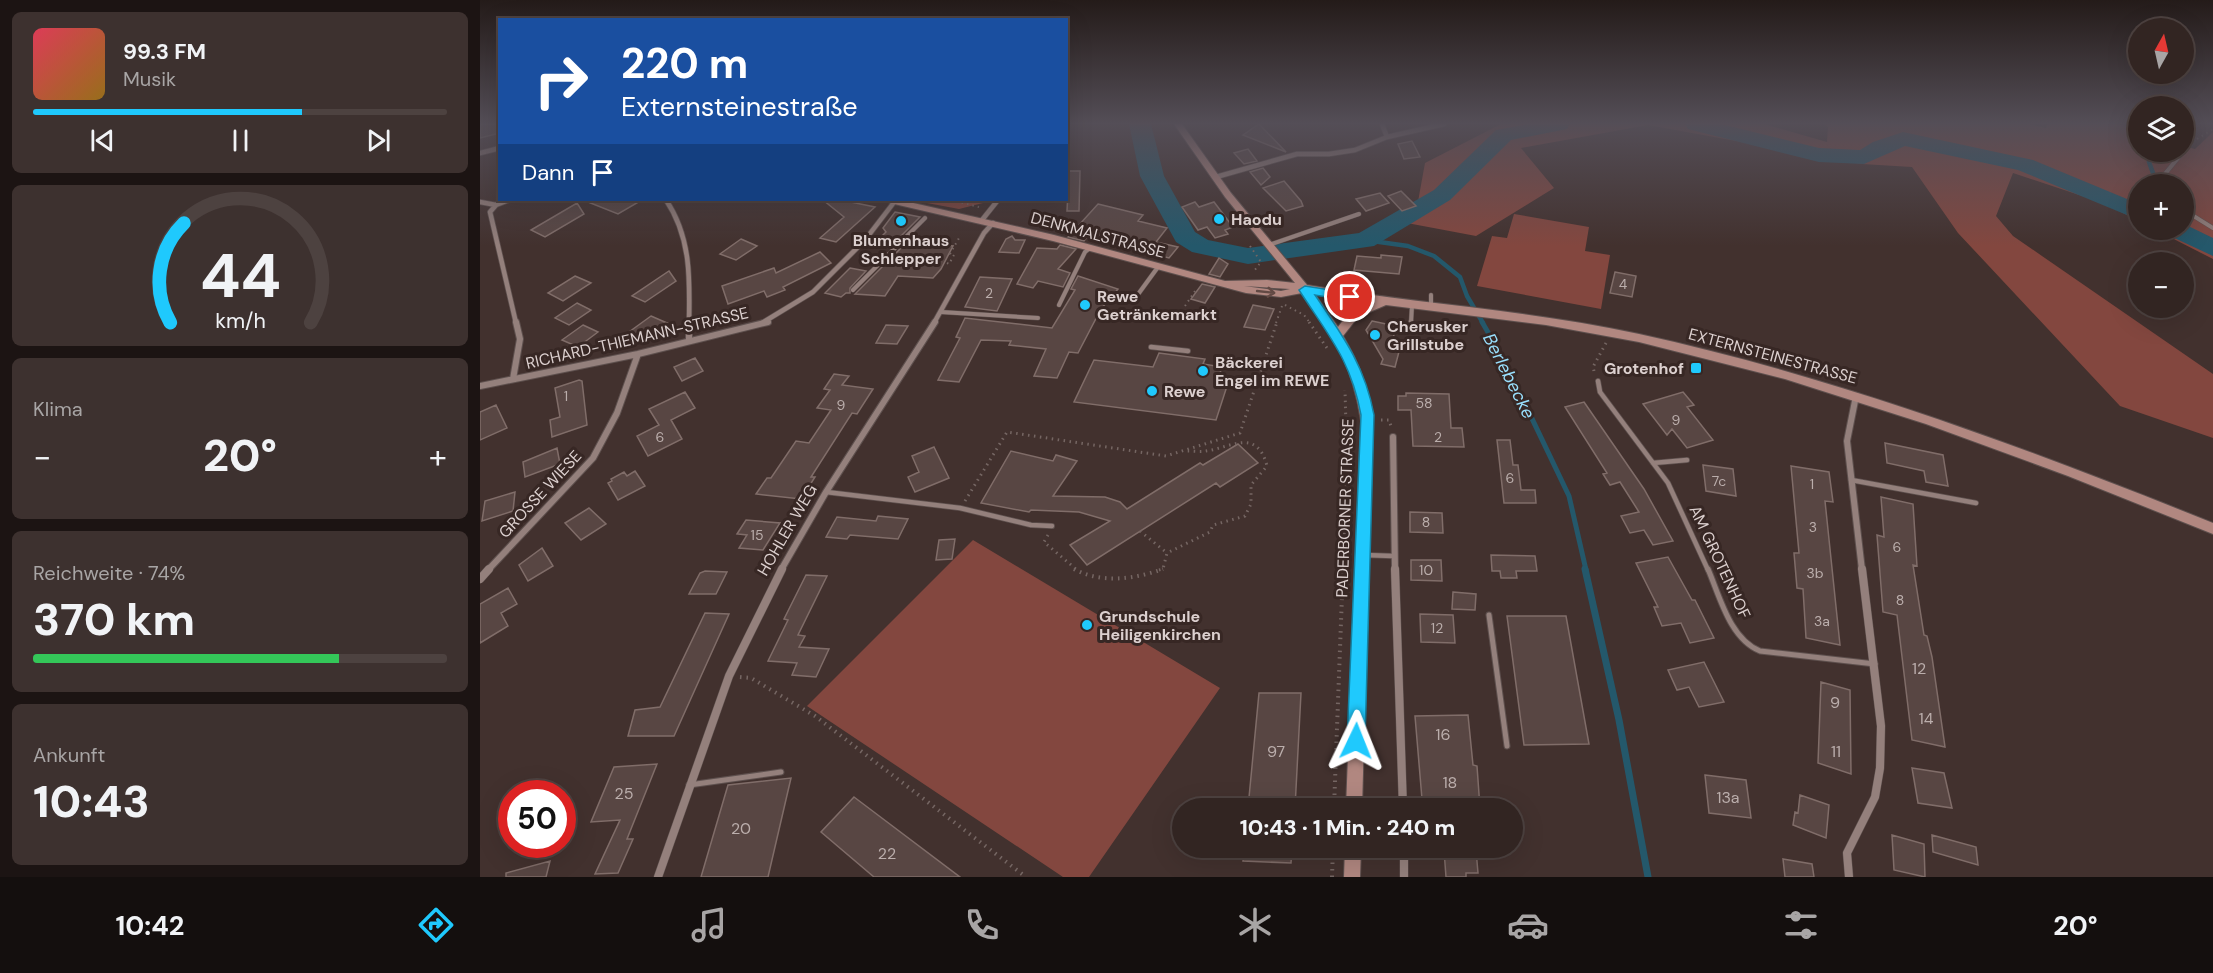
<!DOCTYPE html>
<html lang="de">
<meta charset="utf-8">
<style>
:root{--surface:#322522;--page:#3d312f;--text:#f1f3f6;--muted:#a8a5a5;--line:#4d4240;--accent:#1fc9fd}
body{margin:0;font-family:"DM Sans",sans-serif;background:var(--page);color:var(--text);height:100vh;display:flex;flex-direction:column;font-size:22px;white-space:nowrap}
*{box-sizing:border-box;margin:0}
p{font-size:20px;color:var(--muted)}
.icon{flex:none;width:33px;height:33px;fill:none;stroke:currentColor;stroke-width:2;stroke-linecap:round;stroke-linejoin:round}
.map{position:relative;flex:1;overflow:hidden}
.panel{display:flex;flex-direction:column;gap:12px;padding:12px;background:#1c1413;width:480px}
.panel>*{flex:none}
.top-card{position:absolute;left:18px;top:18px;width:570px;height:183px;border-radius:0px;box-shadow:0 6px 24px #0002,0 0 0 2px var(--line);background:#1a4fa0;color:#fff;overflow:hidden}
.needle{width:39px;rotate:8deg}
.tools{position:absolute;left:1648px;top:18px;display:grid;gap:12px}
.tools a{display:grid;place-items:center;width:66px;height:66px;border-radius:50%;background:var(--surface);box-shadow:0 6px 24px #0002,0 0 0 2px var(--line);font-size:30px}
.speed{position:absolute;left:18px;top:780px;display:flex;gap:12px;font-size:30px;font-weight:700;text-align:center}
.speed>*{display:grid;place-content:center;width:78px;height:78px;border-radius:50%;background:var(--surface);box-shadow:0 6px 24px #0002,0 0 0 2px var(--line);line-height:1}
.speed .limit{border:9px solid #d22;background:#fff;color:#111}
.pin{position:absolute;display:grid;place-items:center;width:51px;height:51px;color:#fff;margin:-26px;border:3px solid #fff;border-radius:50%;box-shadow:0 2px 6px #0007}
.me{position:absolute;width:66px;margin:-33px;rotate:2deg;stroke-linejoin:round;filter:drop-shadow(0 0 4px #0008)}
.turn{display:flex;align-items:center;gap:21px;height:126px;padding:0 24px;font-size:27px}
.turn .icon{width:78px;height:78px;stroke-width:2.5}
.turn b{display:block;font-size:42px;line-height:51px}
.then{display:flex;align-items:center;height:57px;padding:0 24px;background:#0003;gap:12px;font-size:22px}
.big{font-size:45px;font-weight:800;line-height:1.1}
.panel .tile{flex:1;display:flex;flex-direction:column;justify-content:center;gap:9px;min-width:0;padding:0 21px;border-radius:9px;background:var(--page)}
.panel .dial{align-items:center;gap:0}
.dial svg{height:156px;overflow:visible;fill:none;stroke:var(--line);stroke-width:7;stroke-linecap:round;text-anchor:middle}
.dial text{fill:var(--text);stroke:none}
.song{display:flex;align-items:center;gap:18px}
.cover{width:72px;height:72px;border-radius:9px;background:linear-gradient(135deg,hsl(350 70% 55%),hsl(40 70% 35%))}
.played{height:6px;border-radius:3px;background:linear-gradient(90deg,var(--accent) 65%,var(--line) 65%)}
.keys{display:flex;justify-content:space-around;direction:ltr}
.heat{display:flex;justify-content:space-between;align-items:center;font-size:33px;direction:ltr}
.charge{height:9px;border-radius:4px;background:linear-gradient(90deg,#34c759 74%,var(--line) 0)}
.trip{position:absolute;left:692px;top:798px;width:351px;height:60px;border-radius:30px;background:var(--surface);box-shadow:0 6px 24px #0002,0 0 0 2px var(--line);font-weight:800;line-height:60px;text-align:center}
.tabs{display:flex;height:96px;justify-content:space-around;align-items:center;background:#140f0e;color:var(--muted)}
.tabs .icon{width:42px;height:42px}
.tabs .active{color:var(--accent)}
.tabs b{font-size:27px;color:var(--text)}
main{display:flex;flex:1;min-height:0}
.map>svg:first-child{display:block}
.green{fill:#83473f}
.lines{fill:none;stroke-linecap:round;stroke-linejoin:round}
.stream-far2{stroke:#24586b;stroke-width:4.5}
.stream-far1{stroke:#24586b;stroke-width:5}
.stream{stroke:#24586b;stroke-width:7}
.river{fill:#24586b;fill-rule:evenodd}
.building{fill:#584643;stroke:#806d69;stroke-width:1.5}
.lane-far2-casing{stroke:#5e504e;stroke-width:5}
.lane-far1-casing{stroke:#5e504e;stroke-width:6}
.lane-casing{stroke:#5e504e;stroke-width:7}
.street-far2-casing{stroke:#5e504e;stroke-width:6}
.street-far1-casing{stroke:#5e504e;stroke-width:8}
.street-casing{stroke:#5e504e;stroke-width:9}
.secondary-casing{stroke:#5e504e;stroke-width:2}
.path-far2{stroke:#756663;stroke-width:2;stroke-dasharray:1.5 4;stroke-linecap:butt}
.path-far1{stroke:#756663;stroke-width:3;stroke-dasharray:1.5 4.5;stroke-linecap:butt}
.path{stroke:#756663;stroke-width:4;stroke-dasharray:1.5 5;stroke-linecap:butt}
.lane-far2{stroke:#94807c;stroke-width:4}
.lane-far1{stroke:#94807c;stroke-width:4.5}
.lane{stroke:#94807c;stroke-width:5}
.street-far2{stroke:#94807c;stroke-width:4.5}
.street-far1{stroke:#94807c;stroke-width:6}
.street{stroke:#94807c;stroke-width:8}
.secondary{fill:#b18780;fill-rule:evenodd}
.oneway{stroke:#624944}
.route{fill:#1fc9fd;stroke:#1483a4;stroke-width:1.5}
.poi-dot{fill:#1fc9fd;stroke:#372724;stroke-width:2}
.labels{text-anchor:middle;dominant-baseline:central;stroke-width:6;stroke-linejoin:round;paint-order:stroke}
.number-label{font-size:14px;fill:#bbaeac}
.poi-label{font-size:16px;font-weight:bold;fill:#dcd0cf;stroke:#372724;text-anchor:start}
.street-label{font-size:16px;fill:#dcd0cf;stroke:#372724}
.near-number-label{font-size:16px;fill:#bbaeac}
.water-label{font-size:18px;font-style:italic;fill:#99dffd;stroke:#372724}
</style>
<main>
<section class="panel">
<div class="tile">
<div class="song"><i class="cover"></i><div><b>99.3 FM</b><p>Musik</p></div></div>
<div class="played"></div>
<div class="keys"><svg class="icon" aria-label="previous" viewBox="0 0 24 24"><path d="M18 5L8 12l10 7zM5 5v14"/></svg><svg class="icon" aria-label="pause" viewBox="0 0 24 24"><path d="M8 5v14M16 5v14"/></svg><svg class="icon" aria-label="next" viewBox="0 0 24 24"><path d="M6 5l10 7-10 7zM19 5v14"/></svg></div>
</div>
<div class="tile dial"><svg viewBox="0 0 100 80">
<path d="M14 69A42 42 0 1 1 86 69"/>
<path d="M14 69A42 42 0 0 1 21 18" stroke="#1fc9fd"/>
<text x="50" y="56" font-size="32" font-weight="700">44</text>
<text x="50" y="72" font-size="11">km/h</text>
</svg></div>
<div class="tile"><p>Klima</p>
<div class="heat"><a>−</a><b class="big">20°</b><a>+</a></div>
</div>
<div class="tile"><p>Reichweite · 74%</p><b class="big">370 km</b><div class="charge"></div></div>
<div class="tile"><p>Ankunft</p><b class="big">10:43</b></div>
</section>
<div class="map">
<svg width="1733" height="877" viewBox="0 0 1733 877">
<rect width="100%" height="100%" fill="#42312e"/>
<path class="green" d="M1021,124H1284L1347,142L1348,127L1344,124H1549L1566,128L1568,124H1638L1659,131V152H1704V146L1715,149L1733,132V259L1676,230H1704V184H1659V221L1623,203L1533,173L1516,216L1533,236L1733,374V438L1640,406L1478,233L1432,167L1382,164L1168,125L1041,148L1074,188L996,236L911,220L937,207L945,163Z
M431,200H505L503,203L479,209Z
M1034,214L1109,227L1105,251L1130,255L1121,309L997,286L1012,236L1027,238Z
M493,540L740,688L609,877H583L327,706Z"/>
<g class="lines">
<path class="stream-far2" d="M1669,152V162L1677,184
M885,240L928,246L954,256L980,277L987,296L1003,323"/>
<path class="stream-far1" d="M1002,322L1023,358L1089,496L1106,570"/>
<path class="stream" d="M1105,569L1139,720L1168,877"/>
<path class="river" d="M649,124H671L684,176L715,232L728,240L768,248L879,233L954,190L1016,130L1048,124H1090L1087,129L1031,140L970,200L894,246L768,264L712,252L696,242L660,176Z
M1205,124H1241L1339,148L1380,150L1393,142L1423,132L1553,160L1659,204V220L1538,170L1425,146L1384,164L1339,162L1208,129Z
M1704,224L1733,238V256L1688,235L1685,230H1704Z"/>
</g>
<path class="building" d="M0,124H20V133L0,138Z
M779,124L806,152L763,135Z
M932,141L940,157L924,159L918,144Z
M768,149L777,161L764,164L754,153Z
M783,168L790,177L781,185L770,172Z
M589,171H600L599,211H587Z
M804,181L821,201L823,206L806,211L783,188Z
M921,191L936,206L922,211L908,196Z
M900,193L909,203L886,211L876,199Z
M103,200H162L138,214Z
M343,200H361L395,207L356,242L340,238L364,217Z
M715,202L719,207L734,202L753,227L745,230L748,234L735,238L727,227L718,230L702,207Z
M97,203L104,214L65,237L51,230Z
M618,204L663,215L658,221L687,228L676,242L698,247L689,258L666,252L669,249L620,237L618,240L607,237L604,241L588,237Z
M415,212L440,217L409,248L393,245L406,232L403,228Z
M532,236L535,240H545L539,253L519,252L526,239Z
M261,239L277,246L256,260L240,254Z
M427,242L473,246L461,269L453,278L418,276L405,296L375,294Z
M580,245L596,249L578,269L590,273L583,287L558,281L553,288L537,284L557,248L577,249Z
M340,252L351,263L303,287L305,290L287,297L284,291L248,304L242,286L294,268L296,273Z
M901,255L922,257L919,274L874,270L877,256L901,258Z
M739,258L748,264L740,277L729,274Z
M370,268L386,271L370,288V293H366L361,297L345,293Z
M189,271L196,281L165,302L152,296Z
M1135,272L1156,276L1152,297L1130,293Z
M95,276L111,283L83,301L68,293Z
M598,276L638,289L621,309L598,353L589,352L577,378L554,376L566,349L529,345L531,341L501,340L479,382L458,380L480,338L476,337L485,318L572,328L595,290L591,289Z
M500,277L532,279L517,311L485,307Z
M722,284L735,287L725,303L711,299Z
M97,303L111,310L89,325L75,318Z
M773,305L794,309L785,330L764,327Z
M171,316L187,323L165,338L149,332Z
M892,321L916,326L912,343L921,344L915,367L901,364L903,359L886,330Z
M103,325L118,332L98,347L82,340Z
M406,325L428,326L417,344L396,343Z
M679,353L725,359L723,364L742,367L738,379L749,380L736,420L594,402L614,360L673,367Z
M215,358L223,371L202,381L194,367Z
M354,374L369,376L362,385L393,389L377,414L372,413L331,477H335L321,499L276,494L287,478H291L316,441L329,443L351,410L337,408L350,390L344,389Z
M99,380L102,381L107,425L72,437L70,420L80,417L75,388Z
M205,392L215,408L191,420L202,439L168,456L157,436L179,425L169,409Z
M1203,392L1214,405L1207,407L1233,440L1207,448L1192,429L1187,435L1163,404Z
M926,393L969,394L971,428H982L984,447L933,446L931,410H918V396H926Z
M1104,402L1164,489L1193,541L1173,545L1164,530L1150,533L1141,516L1159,512L1140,482L1130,485L1123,474L1127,473L1085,407Z
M16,405L27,428L0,440V412Z
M1017,440H1030L1033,465H1038L1041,490H1055L1056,503H1024Z
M1405,443L1463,455L1468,486L1446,482L1444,471L1407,463Z
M758,444L778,463L740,487L736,483L607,565L590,545L630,521L599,512L551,510L549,512L501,503L531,451L573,461L576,455L597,461L573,496L625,497L640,502L647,509L720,463L723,465Z
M454,447L469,478L435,492L428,477L439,472L432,456Z
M77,448L80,464L45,477L43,462Z
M1223,465L1253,469L1256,496L1226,491Z
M1311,466L1349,472L1353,502L1345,501L1360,645L1326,638L1323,589L1317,588L1314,553H1319Z
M155,471L165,486L138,500L128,483L132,481L131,479L144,472L147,476Z
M35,492L33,511L2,521L5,501Z
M1401,497L1433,504L1437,566L1433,565L1444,635L1447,636L1452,657L1465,747L1432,740L1417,615L1403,612L1397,535L1404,537Z
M109,508L126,524L101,540L85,523Z
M930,512L962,513L963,533L930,532Z
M398,516L428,519L418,539L370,535L367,539L346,537L357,517L396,521Z
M266,520L300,523L283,550L259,548L267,535L257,534Z
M475,539L472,559L456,560L459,540Z
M62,548L73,566L48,581L39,565Z
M1011,555L1055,556L1057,571H1036L1037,578H1021L1020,571H1012Z
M1188,557L1212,600H1215L1234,638L1210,643L1201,623L1182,626L1174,607H1178L1156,563Z
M931,560H961L962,581L931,580Z
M225,571L247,572L236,594H209L220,573Z
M326,575L347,576L318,635L325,636L319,647L349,649L336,677L312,675L317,663L288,661L308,620L304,619Z
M28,588L37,604L21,613L28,626L0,643V604Z
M973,592L996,594L995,610L972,609Z
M225,613L249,614L194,736H148L155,710L180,707Z
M940,614L973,615L975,643L941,642Z
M1027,616H1086L1109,744L1044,745Z
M1224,662L1244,702L1219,707L1209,687L1197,690L1188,670Z
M1341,682L1370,690L1371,774L1338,763Z
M779,693H821L815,808H768Z
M988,715L993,765L997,766L1000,808H972V799H942L935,716Z
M177,764L147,839H153L138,873L115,874L140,820L111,822L134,767Z
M1432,768L1464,773L1472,808L1438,803Z
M1225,775L1266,780L1271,818L1229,813Z
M311,778L288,877H221L248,785Z
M1320,795L1349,805L1346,838L1313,825L1315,812L1318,813Z
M374,797L480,877H394L341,832Z
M1412,835L1444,844L1445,877L1414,870Z
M1452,835L1496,847L1498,865L1453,852Z
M765,848H812L811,863L763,861Z
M964,850H996L998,873H986V877H966Z
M1303,859L1332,864L1334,877H1305Z
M70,861L66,877H26V873Z"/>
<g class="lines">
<g class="lane-far2-casing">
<path id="lane-far2" d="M1704,151L1709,145
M1685,184L1684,175L1703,152
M1704,210L1733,228
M789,245L879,214
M373,290L445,218
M659,293L678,267
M951,295V306
M579,305L605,252L610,248
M461,312L558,318
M931,323L932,305"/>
</g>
<g class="lane-far1-casing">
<path id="lane-far1" d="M931,326V322
M671,347L708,351
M1118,381L1120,392L1188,483L1228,570
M1173,463L1207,460
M1371,480L1496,503
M346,492L480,508L551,525L572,526
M884,555L913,556"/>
</g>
<g class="lane-casing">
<path id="lane" d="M1228,569C1240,597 1250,639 1280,651L1395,664
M1009,615L1027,746
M209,785L301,772"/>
</g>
<g class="street-far2-casing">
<path id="street-far2" d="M902,124L907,137
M0,153L20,148
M736,177L817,154H849L875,150L907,137L964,124
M186,200C211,237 210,279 209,323
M0,202L16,205L29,200
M16,205L10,212L36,323
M502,220L518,200
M282,323L333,292L385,240L415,201
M454,323L504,233L513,223"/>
</g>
<g class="street-far1-casing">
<path id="street-far1" d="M209,341V322
M33,379L40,339L36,322
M0,386L158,354L288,322
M1376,396L1367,441L1382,570
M913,437L915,570
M8,570L113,458L137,413L158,354
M301,570L346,492L455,322"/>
</g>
<g class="street-casing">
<path id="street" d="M915,569L923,808
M0,579L9,569
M924,848V877
M178,877L249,676L302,569
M1369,877L1367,853L1395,797L1400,768L1401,726L1382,569"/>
</g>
<g class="secondary-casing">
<path id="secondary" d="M694,124H702L751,193L827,285C937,304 1050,310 1159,334C1356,377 1546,448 1733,523V534L1588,476L1446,424L1305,379L1159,342L1066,325L906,305L878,317L863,336C880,365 888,388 893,421L882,808H866L881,421C873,368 855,335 822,293L801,297L766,293L573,241L410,203L405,200H420L574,235L745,281L787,280L815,283L745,197ZM764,286L810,289L801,291ZM834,293L893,303L870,311L858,327Z
M865,848H881L880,877H864Z"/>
</g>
<path class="path-far2" d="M1717,139L1733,129
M471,200L499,207
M451,244L455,236
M770,246L781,262L774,271
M467,263L469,264L474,255L470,254L479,238
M426,266L430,260L427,255
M805,305L824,315L830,323
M705,306L717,288
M796,323L802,306"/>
<path class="path-far1" d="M829,322L849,351
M1114,371L1113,367L1126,343
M901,420H909L911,426
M485,501L527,432L686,456L760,433L797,322
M660,531L687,553
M568,535L564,542L597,570
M679,570L683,569L687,553L730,532L733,525L765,516L771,504V485L787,466C777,427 750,448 726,451C720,452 713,451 707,451
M863,570L867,464L865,390"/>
<path class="path" d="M594,569C621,584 655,579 683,569
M260,677L271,678L335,716L546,877
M854,808L863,569
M852,877L853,848"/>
<use href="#lane-far2" class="lane-far2"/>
<use href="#lane-far1" class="lane-far1"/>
<use href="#lane" class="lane"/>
<use href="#street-far2" class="street-far2"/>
<use href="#street-far1" class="street-far1"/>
<use href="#street" class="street"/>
<use href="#secondary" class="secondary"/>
</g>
<defs><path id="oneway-shaft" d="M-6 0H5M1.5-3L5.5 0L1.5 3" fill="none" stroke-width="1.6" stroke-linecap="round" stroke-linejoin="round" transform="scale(1.5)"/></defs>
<use class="oneway" href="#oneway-shaft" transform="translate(786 292) rotate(6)"/>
<linearGradient id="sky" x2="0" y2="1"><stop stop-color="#241b19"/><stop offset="0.5" stop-color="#544e57"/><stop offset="1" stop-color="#544e57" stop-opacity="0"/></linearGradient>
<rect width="1733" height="246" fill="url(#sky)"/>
<path class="route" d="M825,286L870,293L876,297L870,301L835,295C863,336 885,366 894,415L885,741L882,747L876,750L870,747L867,741L881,415C871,360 848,335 819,290Z"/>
<g class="poi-dot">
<circle cx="739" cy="219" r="6"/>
<circle cx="421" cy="221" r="6"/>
<circle cx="605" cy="305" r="6"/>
<circle cx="895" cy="335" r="6"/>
<rect x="1210" y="362" width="12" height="12" rx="3"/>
<circle cx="723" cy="371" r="6"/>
<circle cx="672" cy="391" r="6"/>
<circle cx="607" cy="625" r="6"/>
</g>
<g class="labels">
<g class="number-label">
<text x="1143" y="284">4</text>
<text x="509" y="293">2</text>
<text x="86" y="396">1</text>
<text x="944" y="403">58</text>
<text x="361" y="405">9</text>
<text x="1196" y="420">9</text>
<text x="180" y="437">6</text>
<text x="958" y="437">2</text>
<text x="1030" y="478">6</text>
<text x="1239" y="481">7c</text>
<text x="1332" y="484">1</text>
<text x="946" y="522">8</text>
<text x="1333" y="527">3</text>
<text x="277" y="535">15</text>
<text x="1417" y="547">6</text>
<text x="946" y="570">10</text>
<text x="1335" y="573">3b</text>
<text x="1420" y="600">8</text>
<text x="1342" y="621">3a</text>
<text x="957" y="628">12</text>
</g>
<g class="poi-label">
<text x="751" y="219">Haodu</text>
<text x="421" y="240" text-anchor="middle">Blumenhaus<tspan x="421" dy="18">Schlepper</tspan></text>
<text x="617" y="296">Rewe<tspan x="617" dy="18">Getränkemarkt</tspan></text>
<text x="907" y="326">Cherusker<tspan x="907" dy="18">Grillstube</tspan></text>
<text x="735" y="362">Bäckerei<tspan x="735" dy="18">Engel im REWE</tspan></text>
<text x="1204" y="368" text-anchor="end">Grotenhof</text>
<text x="684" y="391">Rewe</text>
<text x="619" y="616">Grundschule<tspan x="619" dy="18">Heiligenkirchen</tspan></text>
</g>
<g class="street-label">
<text transform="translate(618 235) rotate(15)">DENKMALSTRASSE</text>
<text transform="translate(157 338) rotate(-13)">RICHARD-THIEMANN-STRASSE</text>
<text transform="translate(1293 356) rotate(15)">EXTERNSTEINESTRASSE</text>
<text transform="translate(60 494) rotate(-47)">GROSSE WIESE</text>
<text transform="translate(865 508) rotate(-88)">PADERBORNER STRASSE</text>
<text transform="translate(307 530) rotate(-60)">HOHLER WEG</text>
<text transform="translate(1240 562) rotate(65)">AM GROTENHOF</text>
</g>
<g class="near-number-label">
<text x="1439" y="668">12</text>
<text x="1355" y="702">9</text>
<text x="1446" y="718">14</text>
<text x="963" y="734">16</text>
<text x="796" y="751">97</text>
<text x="1356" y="751">11</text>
<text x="970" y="782">18</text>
<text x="144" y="793">25</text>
<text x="1248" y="797">13a</text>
<text x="261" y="828">20</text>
<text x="407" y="853">22</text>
</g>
<g class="water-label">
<text transform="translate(1029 376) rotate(63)">Berlebecke</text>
</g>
</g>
</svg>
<div class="tools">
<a><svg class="needle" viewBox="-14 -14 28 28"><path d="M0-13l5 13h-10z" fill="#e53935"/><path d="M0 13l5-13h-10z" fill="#a8a5a5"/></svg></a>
<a><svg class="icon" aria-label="layers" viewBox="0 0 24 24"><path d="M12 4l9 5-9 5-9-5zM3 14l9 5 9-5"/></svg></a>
<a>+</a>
<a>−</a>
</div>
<div class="speed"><div class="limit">50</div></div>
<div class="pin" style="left:870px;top:297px;background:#d93025"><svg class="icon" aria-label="arrive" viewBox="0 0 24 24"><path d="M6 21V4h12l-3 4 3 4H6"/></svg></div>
<svg class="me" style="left:876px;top:741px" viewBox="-20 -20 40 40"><path d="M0-17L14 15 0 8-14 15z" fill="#1fc9fd" stroke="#fff" stroke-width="4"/></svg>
<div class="trip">10:43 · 1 Min. · 240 m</div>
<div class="top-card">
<div class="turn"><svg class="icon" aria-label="right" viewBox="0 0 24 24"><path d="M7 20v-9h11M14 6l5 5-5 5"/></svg><div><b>220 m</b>Externsteinestraße</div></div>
<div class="then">Dann<svg class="icon" aria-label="arrive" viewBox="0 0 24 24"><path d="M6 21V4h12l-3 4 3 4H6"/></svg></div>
</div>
</div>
</main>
<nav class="tabs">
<b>10:42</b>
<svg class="icon active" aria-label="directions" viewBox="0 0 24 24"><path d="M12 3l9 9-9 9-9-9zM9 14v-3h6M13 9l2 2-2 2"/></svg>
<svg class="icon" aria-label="music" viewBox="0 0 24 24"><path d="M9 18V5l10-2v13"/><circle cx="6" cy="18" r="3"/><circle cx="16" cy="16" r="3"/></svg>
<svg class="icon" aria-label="phone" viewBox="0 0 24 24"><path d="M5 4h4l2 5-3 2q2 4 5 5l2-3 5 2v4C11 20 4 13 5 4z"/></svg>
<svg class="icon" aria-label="climate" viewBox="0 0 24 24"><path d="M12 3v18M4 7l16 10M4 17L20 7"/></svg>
<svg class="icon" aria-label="car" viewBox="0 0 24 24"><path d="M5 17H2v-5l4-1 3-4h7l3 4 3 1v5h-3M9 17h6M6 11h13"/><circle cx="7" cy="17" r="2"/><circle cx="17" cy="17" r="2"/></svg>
<svg class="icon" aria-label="filters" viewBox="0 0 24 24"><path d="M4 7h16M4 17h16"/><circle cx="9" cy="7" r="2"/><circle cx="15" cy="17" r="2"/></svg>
<b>20°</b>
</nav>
